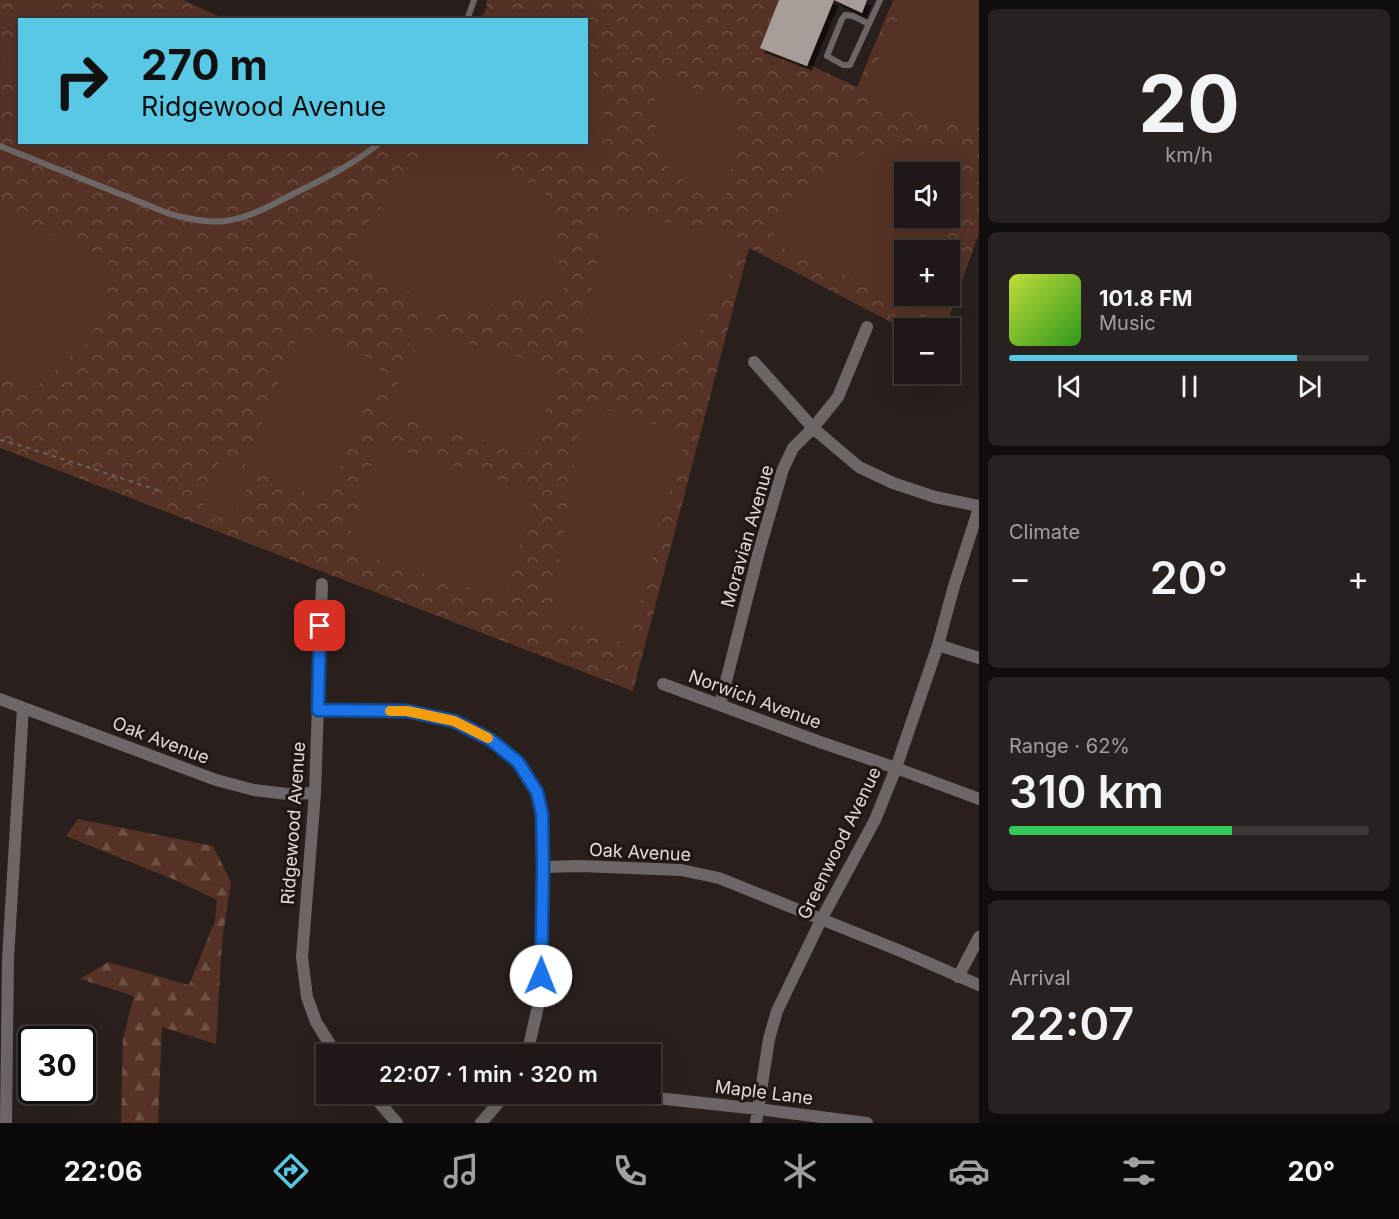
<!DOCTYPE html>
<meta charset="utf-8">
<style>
:root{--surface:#1f1816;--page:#27211f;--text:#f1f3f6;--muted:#a1a0a1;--line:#3c3735;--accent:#59c8e5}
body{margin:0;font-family:Inter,sans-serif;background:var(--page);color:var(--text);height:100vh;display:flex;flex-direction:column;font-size:22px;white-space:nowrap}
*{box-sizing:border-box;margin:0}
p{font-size:20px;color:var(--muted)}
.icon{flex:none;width:33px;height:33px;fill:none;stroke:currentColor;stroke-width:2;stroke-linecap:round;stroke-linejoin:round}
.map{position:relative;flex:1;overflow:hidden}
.details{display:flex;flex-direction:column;gap:9px;padding:9px;background:#110d0c;width:420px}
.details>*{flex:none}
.top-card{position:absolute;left:18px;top:18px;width:570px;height:126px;border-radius:0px;box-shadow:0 6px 24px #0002,0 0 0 2px var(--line);background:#59c8e5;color:#111;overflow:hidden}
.fabs{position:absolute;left:894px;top:162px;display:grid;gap:12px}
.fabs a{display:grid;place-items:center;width:66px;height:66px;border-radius:0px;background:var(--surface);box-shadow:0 6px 24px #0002,0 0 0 2px var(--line);font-size:30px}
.speed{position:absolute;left:18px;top:1026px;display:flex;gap:12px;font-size:30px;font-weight:700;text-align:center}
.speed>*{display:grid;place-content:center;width:78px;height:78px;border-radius:50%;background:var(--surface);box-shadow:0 6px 24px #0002,0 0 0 2px var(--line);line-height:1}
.speed .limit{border:3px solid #111;border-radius:9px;background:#fff;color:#111}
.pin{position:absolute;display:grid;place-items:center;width:51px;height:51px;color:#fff;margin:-26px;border-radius:12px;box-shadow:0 3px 9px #0006}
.me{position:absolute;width:66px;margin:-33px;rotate:1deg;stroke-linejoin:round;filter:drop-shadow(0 0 4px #0008)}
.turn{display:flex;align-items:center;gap:21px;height:126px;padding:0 24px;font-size:27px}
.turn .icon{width:78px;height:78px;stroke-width:2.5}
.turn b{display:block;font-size:42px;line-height:51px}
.big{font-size:45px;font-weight:600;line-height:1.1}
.details .card{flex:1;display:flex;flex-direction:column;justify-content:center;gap:9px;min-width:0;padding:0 21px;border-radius:9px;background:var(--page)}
.details .dial{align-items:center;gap:0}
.dial b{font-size:78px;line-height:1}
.song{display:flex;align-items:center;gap:18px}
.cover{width:72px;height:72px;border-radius:9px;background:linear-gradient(135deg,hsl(70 70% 55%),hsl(110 70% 35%))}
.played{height:6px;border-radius:3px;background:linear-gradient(90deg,var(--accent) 80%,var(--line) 80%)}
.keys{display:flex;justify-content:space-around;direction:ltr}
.heat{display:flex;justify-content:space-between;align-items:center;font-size:33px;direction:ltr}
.charge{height:9px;border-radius:4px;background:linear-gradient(90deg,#34c759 62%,var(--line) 0)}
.trip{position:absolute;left:316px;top:1044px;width:345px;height:60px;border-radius:0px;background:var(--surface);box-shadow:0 6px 24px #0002,0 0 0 2px var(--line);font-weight:600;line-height:60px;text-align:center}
.dock{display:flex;height:96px;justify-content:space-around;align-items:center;background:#0c0a09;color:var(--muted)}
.dock .icon{width:42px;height:42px}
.dock .selected{color:var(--accent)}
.dock b{font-size:27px;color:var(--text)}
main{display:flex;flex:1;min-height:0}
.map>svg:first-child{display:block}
.forest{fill:url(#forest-firs)}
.park{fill:url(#park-crowns);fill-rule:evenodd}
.pitch{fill:#553224}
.building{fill:#a99d99;filter:url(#shadow)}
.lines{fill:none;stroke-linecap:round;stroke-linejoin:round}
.path{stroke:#6a625f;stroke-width:2;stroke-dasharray:4.5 4.5;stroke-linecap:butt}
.lane{stroke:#6c6766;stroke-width:6}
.street{stroke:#6c6766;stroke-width:12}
.route-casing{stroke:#114b97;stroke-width:15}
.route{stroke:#1a73e8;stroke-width:10}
.slow{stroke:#f59e0b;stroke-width:10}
.labels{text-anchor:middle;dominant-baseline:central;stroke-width:6;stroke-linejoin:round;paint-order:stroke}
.street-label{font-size:18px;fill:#e0dad8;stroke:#1f1714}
</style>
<main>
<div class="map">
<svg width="979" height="1123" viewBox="0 0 979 1123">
<defs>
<pattern id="forest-firs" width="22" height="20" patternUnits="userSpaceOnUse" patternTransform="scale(1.5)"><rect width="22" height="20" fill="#553224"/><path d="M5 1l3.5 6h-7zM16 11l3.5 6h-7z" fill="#6d4f43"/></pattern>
<pattern id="park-crowns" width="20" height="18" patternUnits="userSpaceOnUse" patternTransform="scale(1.5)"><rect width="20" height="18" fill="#553224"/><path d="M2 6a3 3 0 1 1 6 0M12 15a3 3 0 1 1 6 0" fill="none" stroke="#6d4f43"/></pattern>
<filter id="shadow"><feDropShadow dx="4.5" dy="4.5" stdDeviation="0" flood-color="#0009"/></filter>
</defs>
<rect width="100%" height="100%" fill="#29201d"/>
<path class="forest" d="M78,819L213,846L231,882L222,941L216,1044L162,1027L158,1123H121L123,1038L134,996L80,979L108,962L189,985L215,921L217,900L175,880L66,836Z"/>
<path class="park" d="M0,0H183L225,19L20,20V142H586V20L480,19L486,10L487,0H783L765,44L857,87L893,0H979V233L945,328L904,329L749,248L633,691L0,448ZM904,172H950V218H904ZM904,250H950V296H904Z"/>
<path class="pitch" d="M31,0H34L77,19H22Z
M906,0H979V109L973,129L862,96Z
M19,26V82L0,73V68Z
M587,63L602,86L606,127L597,162L557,143L586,142Z
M658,76L724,100L734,113L739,135L724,204L699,193L672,171L656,148L654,111Z
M432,143H471L514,186L544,181L552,224L556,229L553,234L564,291L417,319L412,293L376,275L344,253Z
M898,143L970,146L950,201V172H904V218H944L932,250H904V296H916L912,305L770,242L786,212L821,180L855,156Z
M605,208L742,238L718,303L697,336L664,351H623L584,346Z
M0,211L109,258L104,308L89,341L35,387L0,374Z
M414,328L558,368L534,454L390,414Z
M300,329L383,363L327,501L244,467Z
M583,402L686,434L629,645L551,616Z
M378,443L536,491L504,598L346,550Z
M223,454C264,476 244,527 199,517Z"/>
<path class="building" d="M779,0H834L807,66L760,48Z
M834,0H867L862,13Z"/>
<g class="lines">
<path class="path" d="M0,440L19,445L161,491"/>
<path class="lane" d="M467,20L474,0
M869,24L853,16L845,15L842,19L827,56L843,65H850L880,0
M0,146L170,214C188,219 206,223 225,221C249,218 272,205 293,194C324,179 354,164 381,142"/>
<path class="street" d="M754,362L813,428L859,467L893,483L935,497L979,506
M322,584L315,793L302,957L307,997L316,1022L331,1046L339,1054
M938,645L979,658
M663,684L820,742L896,768L979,799
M0,699L216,780L254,790L287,794L315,793
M720,705L759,551L783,469L793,448L813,428L838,397L867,327
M318,710L407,711L454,721L491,739L518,762L537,791L542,814L543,867L540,998L527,1054
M543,867L580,866L681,870L719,878L903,952L979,985
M958,977L979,937
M372,1094L397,1123
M657,1098L758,1109L867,1123
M6,1123L8,959L23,708
M481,1123L506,1094
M756,1123L769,1039L777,1011L821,920L875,820L896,768L938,645L954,586L979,508"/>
</g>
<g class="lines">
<g class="route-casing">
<path id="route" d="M320,626L318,710L407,711L454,721L491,740L518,762L537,792L542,814L543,867L541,976"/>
</g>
<use href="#route" class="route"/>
<path class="slow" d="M390,711H407L454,721L488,738"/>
</g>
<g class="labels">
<g class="street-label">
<text transform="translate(747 536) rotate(-74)">Moravian Avenue</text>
<text transform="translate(755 699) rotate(20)">Norwich Avenue</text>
<text transform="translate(161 740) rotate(21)">Oak Avenue</text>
<text transform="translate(293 823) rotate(-86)">Ridgewood Avenue</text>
<text transform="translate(839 843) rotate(-64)">Greenwood Avenue</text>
<text transform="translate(640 852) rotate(3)">Oak Avenue</text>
<text transform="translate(764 1092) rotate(7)">Maple Lane</text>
</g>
</g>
</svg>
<div class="fabs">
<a><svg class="icon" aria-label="sound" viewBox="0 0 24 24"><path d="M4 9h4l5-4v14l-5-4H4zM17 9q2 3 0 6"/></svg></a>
<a>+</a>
<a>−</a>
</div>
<div class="speed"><div class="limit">30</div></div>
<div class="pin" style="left:320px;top:626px;background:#d93025"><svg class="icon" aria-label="arrive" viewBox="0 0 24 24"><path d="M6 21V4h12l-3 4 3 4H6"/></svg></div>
<svg class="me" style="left:541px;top:976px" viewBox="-20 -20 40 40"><circle r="19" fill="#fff"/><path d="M0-13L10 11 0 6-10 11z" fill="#1a73e8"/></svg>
<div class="trip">22:07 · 1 min · 320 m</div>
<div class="top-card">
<div class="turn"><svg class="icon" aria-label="right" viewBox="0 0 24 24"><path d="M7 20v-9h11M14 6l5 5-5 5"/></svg><div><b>270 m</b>Ridgewood Avenue</div></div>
</div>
</div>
<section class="details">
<div class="card dial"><b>20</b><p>km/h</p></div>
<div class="card">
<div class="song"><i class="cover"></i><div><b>101.8 FM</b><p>Music</p></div></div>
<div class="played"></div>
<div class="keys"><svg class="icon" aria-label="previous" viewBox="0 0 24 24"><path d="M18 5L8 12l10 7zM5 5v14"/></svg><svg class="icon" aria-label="pause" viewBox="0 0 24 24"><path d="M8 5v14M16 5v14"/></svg><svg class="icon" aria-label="next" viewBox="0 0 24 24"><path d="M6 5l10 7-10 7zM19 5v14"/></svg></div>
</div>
<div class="card"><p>Climate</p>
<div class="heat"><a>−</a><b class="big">20°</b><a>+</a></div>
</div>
<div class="card"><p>Range · 62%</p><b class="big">310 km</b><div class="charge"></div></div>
<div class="card"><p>Arrival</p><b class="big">22:07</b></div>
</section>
</main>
<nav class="dock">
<b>22:06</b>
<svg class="icon selected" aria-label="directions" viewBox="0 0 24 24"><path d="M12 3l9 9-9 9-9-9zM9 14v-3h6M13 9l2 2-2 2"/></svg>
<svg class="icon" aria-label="music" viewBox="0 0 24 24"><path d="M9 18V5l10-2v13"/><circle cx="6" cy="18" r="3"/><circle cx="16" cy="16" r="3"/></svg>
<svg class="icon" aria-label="phone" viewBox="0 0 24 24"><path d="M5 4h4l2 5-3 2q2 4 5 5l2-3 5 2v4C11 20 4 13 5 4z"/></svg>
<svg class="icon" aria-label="climate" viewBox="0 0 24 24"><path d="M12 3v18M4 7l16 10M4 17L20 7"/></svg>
<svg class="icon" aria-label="car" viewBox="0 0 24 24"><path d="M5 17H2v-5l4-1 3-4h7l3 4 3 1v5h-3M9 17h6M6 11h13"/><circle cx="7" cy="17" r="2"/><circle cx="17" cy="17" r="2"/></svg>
<svg class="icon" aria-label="filters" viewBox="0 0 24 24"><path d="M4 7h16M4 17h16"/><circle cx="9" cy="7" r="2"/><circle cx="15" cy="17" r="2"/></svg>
<b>20°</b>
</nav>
